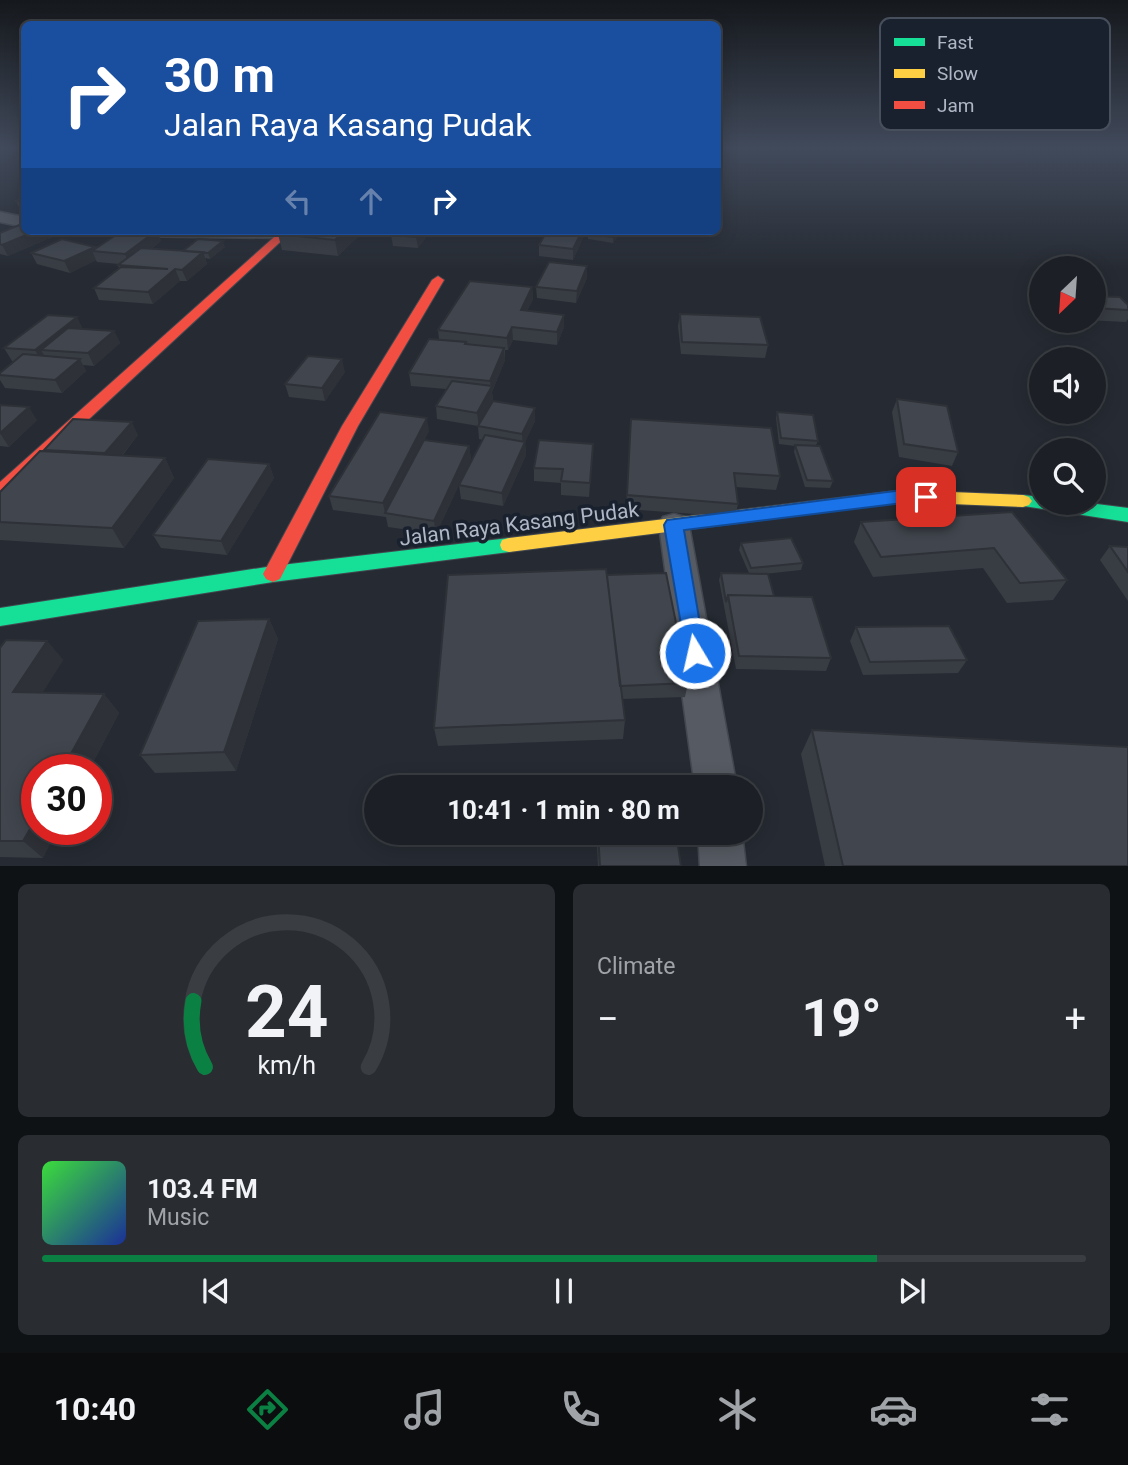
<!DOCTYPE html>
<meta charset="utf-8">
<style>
:root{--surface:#1c2026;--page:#292d32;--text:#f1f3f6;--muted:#a0a3a7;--line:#3a3e43;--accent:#0b8043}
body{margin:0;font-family:Roboto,sans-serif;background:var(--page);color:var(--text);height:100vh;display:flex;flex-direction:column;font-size:26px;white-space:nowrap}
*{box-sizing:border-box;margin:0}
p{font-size:23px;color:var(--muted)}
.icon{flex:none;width:38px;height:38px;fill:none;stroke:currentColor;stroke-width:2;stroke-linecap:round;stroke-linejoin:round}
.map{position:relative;height:866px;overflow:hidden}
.details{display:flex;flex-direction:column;gap:18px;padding:18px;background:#0f1215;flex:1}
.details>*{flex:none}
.top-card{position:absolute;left:21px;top:21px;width:700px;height:214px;border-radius:10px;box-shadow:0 4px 18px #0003,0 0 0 2px var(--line);background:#1a4fa0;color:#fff;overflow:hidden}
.needle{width:46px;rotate:205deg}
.buttons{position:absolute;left:1029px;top:256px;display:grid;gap:14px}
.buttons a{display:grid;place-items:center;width:77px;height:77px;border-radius:50%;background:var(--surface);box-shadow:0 4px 18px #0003,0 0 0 2px var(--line);font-size:35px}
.speed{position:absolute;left:21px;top:754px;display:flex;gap:14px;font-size:35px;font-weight:700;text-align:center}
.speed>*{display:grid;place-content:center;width:91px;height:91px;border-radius:50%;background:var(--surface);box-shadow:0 4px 18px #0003,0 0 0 2px var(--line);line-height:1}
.speed .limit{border:10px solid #d22;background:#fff;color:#111}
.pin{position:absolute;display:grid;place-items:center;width:60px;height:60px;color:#fff;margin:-30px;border-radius:14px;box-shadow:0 4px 10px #0006}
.me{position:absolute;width:77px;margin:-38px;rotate:351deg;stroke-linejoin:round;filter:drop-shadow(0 0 5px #0008)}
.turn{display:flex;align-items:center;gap:24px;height:147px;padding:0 28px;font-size:32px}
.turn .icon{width:91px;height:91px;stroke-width:2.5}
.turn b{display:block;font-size:49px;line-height:60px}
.lanes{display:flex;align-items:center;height:66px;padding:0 28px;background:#0003;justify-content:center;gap:35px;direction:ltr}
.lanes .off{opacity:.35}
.big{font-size:52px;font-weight:700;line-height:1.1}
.details .tile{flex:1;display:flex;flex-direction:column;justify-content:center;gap:10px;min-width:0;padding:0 24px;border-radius:10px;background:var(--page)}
.details .dial{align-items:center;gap:0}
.dial svg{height:182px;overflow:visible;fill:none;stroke:var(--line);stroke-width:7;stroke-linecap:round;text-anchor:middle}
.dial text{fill:var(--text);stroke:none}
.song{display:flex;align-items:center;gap:21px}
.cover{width:84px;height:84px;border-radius:10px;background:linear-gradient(135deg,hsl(120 70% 55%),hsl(230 70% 35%))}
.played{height:7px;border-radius:4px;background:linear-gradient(90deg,var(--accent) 80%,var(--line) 80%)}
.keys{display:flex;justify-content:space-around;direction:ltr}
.heat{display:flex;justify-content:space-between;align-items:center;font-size:38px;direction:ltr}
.details .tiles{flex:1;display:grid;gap:18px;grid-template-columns:1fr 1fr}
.tile:last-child{grid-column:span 2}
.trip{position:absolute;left:364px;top:775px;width:399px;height:70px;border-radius:35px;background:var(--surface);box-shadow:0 4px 18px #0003,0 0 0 2px var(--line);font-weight:700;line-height:70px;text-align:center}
.dock{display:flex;height:112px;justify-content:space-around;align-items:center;background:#0b0d0f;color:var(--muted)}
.dock .icon{width:49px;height:49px}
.dock .on{color:var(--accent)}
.dock b{font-size:32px;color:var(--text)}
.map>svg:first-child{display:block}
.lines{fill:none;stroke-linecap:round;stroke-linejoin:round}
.street-casing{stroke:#434850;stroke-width:3}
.fast-casing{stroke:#434850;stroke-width:2}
.slow-casing{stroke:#434850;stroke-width:2}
.jam-casing{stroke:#434850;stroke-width:2}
.street{fill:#565a62;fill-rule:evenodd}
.fast{fill:#16e098;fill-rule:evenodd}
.slow{fill:#ffcf43;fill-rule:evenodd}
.jam{fill:#f24e42;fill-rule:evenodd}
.wall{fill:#383c43}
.shaded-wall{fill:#2e3137}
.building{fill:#41464e;stroke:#2e3137;stroke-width:2}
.route{fill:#1a73e8;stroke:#114b97;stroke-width:2}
.labels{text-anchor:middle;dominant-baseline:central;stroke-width:7;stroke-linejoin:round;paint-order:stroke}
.street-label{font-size:21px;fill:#afb7c6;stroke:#1a212e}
.key{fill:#1a212e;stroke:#474e5c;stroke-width:2}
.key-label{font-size:19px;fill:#afb7c6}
</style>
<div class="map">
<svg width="1128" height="867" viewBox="0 0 1128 867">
<rect width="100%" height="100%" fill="#262b33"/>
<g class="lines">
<g class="street-casing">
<path id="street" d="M0,212L24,217V227L0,222Z
M117,231H292L294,233L285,238L126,236Z
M674,514L685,517L689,525L737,788H695L659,525L663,517Z
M698,833H742L746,867H700Z"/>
</g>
<g class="fast-casing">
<path id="fast" d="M1023,495L1041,497V502H1081L1128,508V522L1017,505L1014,501L1017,497Z
M509,538L516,540L518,545L516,550L509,552L273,582L0,626V608L273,566Z"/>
</g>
<g class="slow-casing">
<path id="slow" d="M903,490L1023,495L1029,497L1032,501L1029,505L1023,507L903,502L509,552L502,550L500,545L502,540L509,538Z"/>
</g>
<g class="jam-casing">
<path id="jam" d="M281,231H292L6,496L0,498V482Z
M438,276L444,280L358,426L280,579L273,582L266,579L263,574L342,426L432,280Z"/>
</g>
<use href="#street" class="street"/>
<use href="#fast" class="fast"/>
<use href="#slow" class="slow"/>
<use href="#jam" class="jam"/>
</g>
<path class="wall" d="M24,197V212L21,211L16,201Z
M122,231H157L161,241L151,249L183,251L225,247L210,259L205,258L207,264L187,281H180L153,304L99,300L94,288L119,268L118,265L119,264L97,262L96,260L70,273L37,264L31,253L95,247L96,249Z
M282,231H364L338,256L282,250L278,234Z
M394,231H431L418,248L393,246L391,235Z
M547,231H584V236L573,260L539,256V245Z
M0,233L57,235L8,256L0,254Z
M588,234H619L613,243L588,239Z
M587,266V278L576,303L537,298L536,287Z
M532,287L533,299L527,311L564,327L557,345L513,340L508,350H505V360L492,392L493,399L484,416L535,408V421L525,442L526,455L503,506L461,499L459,485L483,440L479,439L478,426L437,419L436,406L446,389L411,386L409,373L439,339L438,330Z
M1036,294H1041V319L1031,306Z
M1094,296L1128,305V319L1126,322L1084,320H1094Z
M680,314L768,345L765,358L681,354L678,326Z
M82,329L114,331L120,343L94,366L83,365L86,371L62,393L5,388L0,380V373L15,361H12L4,348Z
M345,372L325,401L289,397L285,384Z
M897,399L958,452L952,466L899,457L892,412Z
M0,405L37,420L9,447L0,446Z
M777,412L818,441L816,445L833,481L830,488L805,487L794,452L795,446L779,444L776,418Z
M631,419L780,476L776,490L736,487L738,504L735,517L626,509Z
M429,431L424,440L469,446L471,459L436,534L388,527L386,517L333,510L329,496Z
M138,435L122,456L165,458L174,478L124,548L0,540V492L45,451L44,450Z
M593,444L589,497L561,495V483L534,481V468Z
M269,464L274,478L227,555L161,548L153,535Z
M1012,512L1067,580L1053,600L1007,603L983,568L873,577L854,542L861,522Z
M741,543L803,563L801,570L764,574L774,596L831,658L826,671L736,669L719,580L721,573H749L739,550Z
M1110,546L1128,547V601L1100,560Z
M607,575L688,683L685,697L622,699L625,720L623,739L438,746L434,728Z
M269,619L278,639L236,771L155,773L140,755Z
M856,627L967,660L958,673L863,675L850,641Z
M47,641L63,660L42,693L104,694L119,713L89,770H37L43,858L0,857V648Z
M812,730L1128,866H825L801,754Z
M596,833H676L681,866H598Z"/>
<path class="shaded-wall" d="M36,231H55L57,235L8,256L2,245Z
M156,231H157L161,241L129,265L125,254Z
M344,231H364L338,256L335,240Z
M421,231H431L418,248L416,237Z
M582,231H584V236L573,260V249Z
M617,231H619V234L613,243V237Z
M223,241L225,247L210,259L208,253Z
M95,247L97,251H92L96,260L70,273L64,261Z
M203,252L207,264L187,281L182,270Z
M587,266V278L576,303L577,291Z
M175,269L180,281L153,304L148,292Z
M532,287L533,299L521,322V310Z
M564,315V327L557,345V332Z
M77,317L83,329L41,350L46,359L42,363L35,350Z
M512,327L513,340L508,350L507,338Z
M114,331L120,343L94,366L88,353Z
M504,348L505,360L492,392L493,399L479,426L477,413L491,388L490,381Z
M80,359L86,371L62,393L55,380Z
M342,359L345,372L325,401L322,388Z
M29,407L37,420L9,447L0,433Z
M535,408V421L523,447L522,434Z
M427,418L429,431L388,514L385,513L383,503Z
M132,422L138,435L113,466L105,453Z
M525,442L526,455L503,506L502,493Z
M469,446L471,459L436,534L434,521Z
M165,458L174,478L124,548L112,528Z
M269,464L274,478L227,555L221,541Z
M269,619L278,639L236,771L224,752Z
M47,641L63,660L31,711L13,692Z
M104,694L119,713L89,770H62Z
M37,817V830H58L43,858L23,841Z"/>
<path class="building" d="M24,197V202L16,201Z
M24,223V231H36L2,245L0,244V233Z
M122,231H156L125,254L92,251Z
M282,231H344L335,240L278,234Z
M394,231H421L416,237L391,235Z
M547,231H582L573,249L539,245Z
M590,231H617L613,237L588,234Z
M62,239L95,247L64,261L31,253Z
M198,239L223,241L208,253L183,251Z
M141,248L203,252L182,270L175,269L148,292L94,288L121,267L168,269L118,265Z
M549,262L587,266L577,291L536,287Z
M470,281L532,287L521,310L564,315L557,332L512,327L507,338L438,330Z
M1094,296L1120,297L1128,305V310L1094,308Z
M680,314L760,317L768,345L682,342Z
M48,315L77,317L35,350L4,348Z
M68,328L114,331L88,353L41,350Z
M429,339L466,342L465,344L504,348L490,381L409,373Z
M23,354L80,359L55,380L0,375V373Z
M308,356L342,359L322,388L285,384Z
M452,381L492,386L477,413L436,406Z
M897,399L947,406L958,452L904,444Z
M493,401L535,408L522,434L478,426Z
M0,405L29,407L0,433Z
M380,412L427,418L383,503L329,496Z
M777,412L813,415L818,441L781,438Z
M73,419L132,422L105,453L44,450Z
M631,419L771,428L780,476L734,473L738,504L627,495Z
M485,435L525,442L502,493L459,485Z
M424,440L469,446L434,521L385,513Z
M539,440L593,444L590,483L561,481L563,469L534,468Z
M795,445L820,446L833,481L807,480Z
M40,451L165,458L112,528L0,522V492Z
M208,459L269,464L221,541L153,535Z
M1012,512L1067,580L1020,583L994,548L881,557L861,522Z
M791,538L803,563L751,568L741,543Z
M1110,546L1128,547V572Z
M606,569L625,720L434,728L448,575Z
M666,573L688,683L620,686L607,575Z
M721,573L768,574L774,596L728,595L726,602Z
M728,595L812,597L831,658L739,656Z
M269,619L224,752L140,755L198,621Z
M949,626L967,660L870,662L856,627Z
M6,640L47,641L13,692L104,694L62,770H37V817L23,841H0V648Z
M812,730L1128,747V866H843Z
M667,776L669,788H594V778Z
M598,833H676L681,866H600Z"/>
<linearGradient id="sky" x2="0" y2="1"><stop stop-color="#15181c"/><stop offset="0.55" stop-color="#414a5b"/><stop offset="1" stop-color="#414a5b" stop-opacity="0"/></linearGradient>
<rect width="1128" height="269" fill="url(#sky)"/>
<path class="route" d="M903,490L932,493L935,497L932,501L903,503L684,530L705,653L702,660L695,663L687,660L664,525L667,520Z"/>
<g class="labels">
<g class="street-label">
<text transform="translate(519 524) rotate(-7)">Jalan Raya Kasang Pudak</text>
</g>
</g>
<rect x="880" y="18" width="230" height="112" rx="10" class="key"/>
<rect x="894" y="38" width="31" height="8" fill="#16e098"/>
<rect x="894" y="69" width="31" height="9" fill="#ffcf43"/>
<rect x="894" y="101" width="31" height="8" fill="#f24e42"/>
<g class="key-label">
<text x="937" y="49">Fast</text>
<text x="937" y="80">Slow</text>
<text x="937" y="112">Jam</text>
</g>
</svg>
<div class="buttons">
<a><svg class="needle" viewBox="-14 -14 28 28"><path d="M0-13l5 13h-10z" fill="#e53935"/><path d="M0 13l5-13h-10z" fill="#a0a3a7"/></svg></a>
<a><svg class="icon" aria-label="sound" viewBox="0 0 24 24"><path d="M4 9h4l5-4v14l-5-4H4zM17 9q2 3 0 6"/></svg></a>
<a><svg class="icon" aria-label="search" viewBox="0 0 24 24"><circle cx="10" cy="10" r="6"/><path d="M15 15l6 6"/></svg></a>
</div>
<div class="speed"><div class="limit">30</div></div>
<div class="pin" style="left:926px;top:497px;background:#d93025"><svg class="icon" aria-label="arrive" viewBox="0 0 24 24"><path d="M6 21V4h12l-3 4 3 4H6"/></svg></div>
<svg class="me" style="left:695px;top:653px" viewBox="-20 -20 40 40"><circle r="17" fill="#1a73e8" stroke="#fff" stroke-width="3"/><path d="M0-11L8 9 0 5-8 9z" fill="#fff"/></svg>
<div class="trip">10:41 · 1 min · 80 m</div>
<div class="top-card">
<div class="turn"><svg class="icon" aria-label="right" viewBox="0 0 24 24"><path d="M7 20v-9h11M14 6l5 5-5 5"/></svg><div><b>30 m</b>Jalan Raya Kasang Pudak</div></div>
<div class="lanes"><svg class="icon off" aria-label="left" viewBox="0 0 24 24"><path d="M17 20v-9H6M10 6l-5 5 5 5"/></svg><svg class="icon off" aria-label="ahead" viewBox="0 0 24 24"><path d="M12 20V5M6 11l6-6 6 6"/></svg><svg class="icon" aria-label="right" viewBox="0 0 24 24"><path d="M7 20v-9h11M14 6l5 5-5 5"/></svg></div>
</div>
</div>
<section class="details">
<div class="tiles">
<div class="tile dial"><svg viewBox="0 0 100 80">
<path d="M14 69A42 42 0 1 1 86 69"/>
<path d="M14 69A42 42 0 0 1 9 40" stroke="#0b8043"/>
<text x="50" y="56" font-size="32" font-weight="700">24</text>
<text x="50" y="72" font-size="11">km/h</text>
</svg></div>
<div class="tile"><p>Climate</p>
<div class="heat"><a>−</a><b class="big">19°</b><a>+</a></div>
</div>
<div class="tile">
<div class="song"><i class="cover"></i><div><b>103.4 FM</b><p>Music</p></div></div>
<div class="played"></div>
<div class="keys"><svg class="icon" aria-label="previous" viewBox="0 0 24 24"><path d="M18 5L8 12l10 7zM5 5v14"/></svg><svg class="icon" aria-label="pause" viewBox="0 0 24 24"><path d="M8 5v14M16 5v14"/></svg><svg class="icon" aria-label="next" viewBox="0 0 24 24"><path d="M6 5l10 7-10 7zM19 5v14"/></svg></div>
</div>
</div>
</section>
<nav class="dock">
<b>10:40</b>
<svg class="icon on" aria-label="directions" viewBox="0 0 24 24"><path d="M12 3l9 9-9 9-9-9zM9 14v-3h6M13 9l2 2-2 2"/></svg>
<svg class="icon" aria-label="music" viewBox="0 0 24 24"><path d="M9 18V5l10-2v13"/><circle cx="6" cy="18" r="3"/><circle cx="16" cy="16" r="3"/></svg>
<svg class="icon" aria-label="phone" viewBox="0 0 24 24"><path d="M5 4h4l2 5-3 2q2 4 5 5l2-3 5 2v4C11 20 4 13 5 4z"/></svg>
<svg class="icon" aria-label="climate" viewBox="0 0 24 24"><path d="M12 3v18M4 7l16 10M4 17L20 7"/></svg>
<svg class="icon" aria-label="car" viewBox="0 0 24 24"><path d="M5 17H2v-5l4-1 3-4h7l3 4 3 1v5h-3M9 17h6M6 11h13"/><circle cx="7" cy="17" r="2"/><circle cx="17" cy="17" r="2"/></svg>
<svg class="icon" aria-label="filters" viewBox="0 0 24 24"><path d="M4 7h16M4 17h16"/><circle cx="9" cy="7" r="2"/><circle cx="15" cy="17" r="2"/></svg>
</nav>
